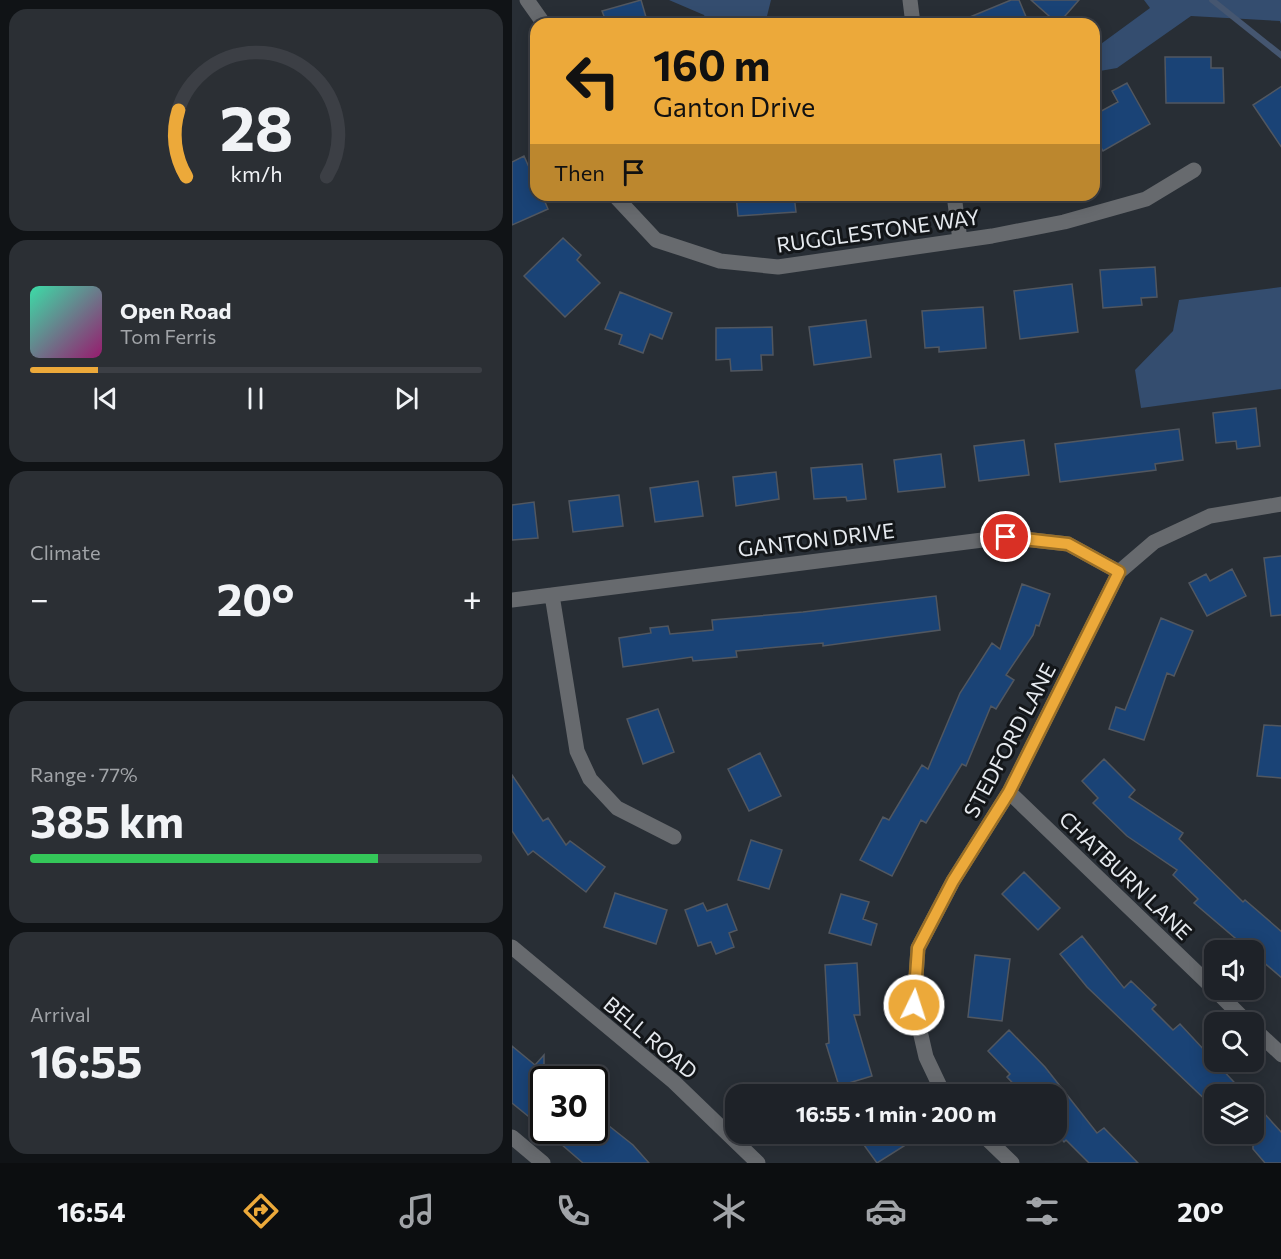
<!DOCTYPE html>
<meta charset="utf-8">
<style>
:root{--surface:#1e2228;--page:#2b2f34;--text:#f1f3f6;--muted:#a1a4a8;--line:#3c3f45;--accent:#eca93a}
body{margin:0;font-family:Commissioner,sans-serif;background:var(--page);color:var(--text);height:100vh;display:flex;flex-direction:column;font-size:22px;white-space:nowrap}
*{box-sizing:border-box;margin:0}
p{font-size:20px;color:var(--muted)}
.icon{flex:none;width:33px;height:33px;fill:none;stroke:currentColor;stroke-width:2;stroke-linecap:round;stroke-linejoin:round}
.map{position:relative;flex:1;overflow:hidden}
.details{display:flex;flex-direction:column;gap:9px;padding:9px;background:#101316;width:512px}
.details>*{flex:none}
.hud{position:absolute;left:18px;top:18px;width:570px;height:183px;border-radius:18px;box-shadow:0 3px 15px #0003,0 0 0 2px var(--line);background:#eca93a;color:#111;overflow:hidden}
.controls{position:absolute;left:692px;top:940px;display:grid;gap:12px}
.controls a{display:grid;place-items:center;width:60px;height:60px;border-radius:12px;background:var(--surface);box-shadow:0 3px 15px #0003,0 0 0 2px var(--line);font-size:30px}
.speed{position:absolute;left:18px;top:1066px;display:flex;gap:12px;font-size:30px;font-weight:700;text-align:center}
.speed>*{display:grid;place-content:center;width:78px;height:78px;border-radius:50%;background:var(--surface);box-shadow:0 3px 15px #0003,0 0 0 2px var(--line);line-height:1}
.speed .limit{border:3px solid #111;border-radius:9px;background:#fff;color:#111}
.pin{position:absolute;display:grid;place-items:center;width:51px;height:51px;color:#fff;margin:-26px;border:3px solid #fff;border-radius:50%;box-shadow:0 2px 6px #0007}
.me{position:absolute;width:66px;margin:-33px;rotate:4deg;stroke-linejoin:round;filter:drop-shadow(0 0 4px #0008)}
.turn{display:flex;align-items:center;gap:21px;height:126px;padding:0 24px;font-size:27px}
.turn .icon{width:78px;height:78px;stroke-width:2.5}
.turn b{display:block;font-size:42px;line-height:51px}
.then{display:flex;align-items:center;height:57px;padding:0 24px;background:#0003;gap:12px;font-size:22px}
.big{font-size:45px;font-weight:700;line-height:1.1}
.details .tile{flex:1;display:flex;flex-direction:column;justify-content:center;gap:9px;min-width:0;padding:0 21px;border-radius:18px;background:var(--page)}
.details .dial{align-items:center;gap:0}
.dial svg{height:156px;overflow:visible;fill:none;stroke:var(--line);stroke-width:7;stroke-linecap:round;text-anchor:middle}
.dial text{fill:var(--text);stroke:none}
.song{display:flex;align-items:center;gap:18px}
.cover{width:72px;height:72px;border-radius:9px;background:linear-gradient(135deg,hsl(160 70% 55%),hsl(320 70% 35%))}
.played{height:6px;border-radius:3px;background:linear-gradient(90deg,var(--accent) 15%,var(--line) 15%)}
.keys{display:flex;justify-content:space-around;direction:ltr}
.heat{display:flex;justify-content:space-between;align-items:center;font-size:33px;direction:ltr}
.charge{height:9px;border-radius:4px;background:linear-gradient(90deg,#34c759 77%,var(--line) 0)}
.trip{position:absolute;left:213px;top:1084px;width:342px;height:60px;border-radius:18px;background:var(--surface);box-shadow:0 3px 15px #0003,0 0 0 2px var(--line);font-weight:700;line-height:60px;text-align:center}
.tabs{display:flex;height:96px;justify-content:space-around;align-items:center;background:#0c0e10;color:var(--muted)}
.tabs .icon{width:42px;height:42px}
.tabs .current{color:var(--accent)}
.tabs b{font-size:27px;color:var(--text)}
main{display:flex;flex:1;min-height:0}
.map>svg:first-child{display:block}
.green{fill:#344d6f}
.lines{fill:none;stroke-linecap:round;stroke-linejoin:round}
.stream{stroke:#455670;stroke-width:6}
.building{fill:#1a4376;stroke:#515760;stroke-width:1.5}
.minor{stroke:#676a6e;stroke-width:15}
.route-casing{stroke:#996e26;stroke-width:15}
.route{stroke:#eca93a;stroke-width:10}
.labels{text-anchor:middle;dominant-baseline:central;stroke-width:6;stroke-linejoin:round;paint-order:stroke}
.street-label{font-size:21px;fill:#e6eaef;stroke:#131619}
</style>
<main>
<section class="details">
<div class="tile dial"><svg viewBox="0 0 100 80">
<path d="M14 69A42 42 0 1 1 86 69"/>
<path d="M14 69A42 42 0 0 1 10 35" stroke="#eca93a"/>
<text x="50" y="56" font-size="32" font-weight="700">28</text>
<text x="50" y="72" font-size="11">km/h</text>
</svg></div>
<div class="tile">
<div class="song"><i class="cover"></i><div><b>Open Road</b><p>Tom Ferris</p></div></div>
<div class="played"></div>
<div class="keys"><svg class="icon" aria-label="previous" viewBox="0 0 24 24"><path d="M18 5L8 12l10 7zM5 5v14"/></svg><svg class="icon" aria-label="pause" viewBox="0 0 24 24"><path d="M8 5v14M16 5v14"/></svg><svg class="icon" aria-label="next" viewBox="0 0 24 24"><path d="M6 5l10 7-10 7zM19 5v14"/></svg></div>
</div>
<div class="tile"><p>Climate</p>
<div class="heat"><a>−</a><b class="big">20°</b><a>+</a></div>
</div>
<div class="tile"><p>Range · 77%</p><b class="big">385 km</b><div class="charge"></div></div>
<div class="tile"><p>Arrival</p><b class="big">16:55</b></div>
</section>
<div class="map">
<svg width="770" height="1163" viewBox="0 0 770 1163">
<rect width="100%" height="100%" fill="#282e35"/>
<path class="green" d="M157,0H259L253,24H196L192,15Z
M632,0H769V24L768,21L679,16L605,68L582,72V49L638,8Z
M769,287V389L629,408L623,370L661,331L667,300Z"/>
<g class="lines">
<path class="stream" d="M700,0L770,56"/>
</g>
<path class="building" d="M129,0L136,24H95L90,11Z
M499,0H507L517,24H441Z
M519,0H567L546,24Z
M653,57H699V68H711L712,103H654Z
M615,83L638,124L591,151L582,135V115L606,102L600,91Z
M770,86V148L741,105Z
M12,156L24,183V195H30L36,209L0,225V162Z
M224,195H282L284,212L226,216Z
M51,238L69,255L65,260L88,283L53,317L12,276Z
M643,267L645,297L629,298L630,305L591,308L588,270Z
M560,284L566,332L508,339L502,291Z
M108,292L160,313L150,339L138,334L131,353L107,344L110,335L93,329Z
M471,307L474,348L427,352V347L413,348L410,311Z
M354,320L359,357L302,365L297,327Z
M260,327L261,355H249L250,370L219,371L218,359L204,360V328Z
M744,408L748,446L725,449L724,441L704,443L701,413Z
M667,429L671,460L643,464L644,470L548,482L543,444Z
M512,440L517,475L467,481L462,446Z
M429,454L433,487L386,492L382,460Z
M350,464L354,499L335,501L334,497L302,499L299,468Z
M264,472L267,499L224,506L221,477Z
M186,481L191,516L143,522L138,488Z
M107,495L111,526L61,532L57,501Z
M22,502L26,538L0,540V505Z
M770,556V615L759,616L752,558Z
M720,569L734,596L695,616L677,583L694,574L698,581Z
M510,584L538,594L527,626L524,625L521,635L494,675L502,680L484,709L479,706L454,766L450,764L414,823L409,820L380,876L348,860L371,817L377,820L410,765L416,769L448,693L480,643L488,649Z
M424,596L428,630L311,646V643L224,651L225,657L181,661L180,657L111,667L107,638L139,633L138,628L156,626L158,634L201,630L200,620L291,612Z
M649,618L681,631L662,676L655,673L632,740L597,729L604,707L613,710Z
M146,709L162,752L131,764L115,719Z
M752,725L770,726V778L745,776Z
M248,753L269,796L237,811L216,769Z
M592,759L623,790L617,797L671,833L667,839L731,902L733,900L770,932V978L682,903L686,899L661,875L665,870L615,836L581,803L586,798L570,781Z
M0,775L31,821L36,818L54,845L58,841L93,867L74,892L21,851L16,855L0,831Z
M239,840L270,850L257,889L226,880Z
M512,872L548,908L526,930L490,894Z
M103,893L155,910L144,944L92,927Z
M329,894L357,902L351,919L365,924L359,945L317,933Z
M191,903L195,911L215,904L225,930L217,933L222,947L204,954L199,942L186,946L173,910Z
M570,936L612,988L619,981L644,1005L640,1009L661,1030L668,1024L734,1095H702V1108L575,987L548,954Z
M463,955L498,959L490,1021L456,1017Z
M345,963L348,1015H342L360,1076L327,1086L314,1044L317,1043L313,965Z
M497,1030L533,1067L585,1133L592,1128L626,1163H577L554,1140L552,1142L544,1133V1095H512L495,1077L498,1074L476,1051Z
M0,1046L23,1065L32,1055V1129L0,1103Z
M741,1101L770,1133V1163H753L741,1149Z
M82,1114L121,1145L137,1163H71L34,1131H82Z
M344,1134H411L365,1163Z"/>
<g class="lines">
<path class="minor" d="M15,0L32,24
M398,0L401,24
M102,195L144,240L208,261L266,267L480,236L552,222L634,199L682,170
M442,195L448,240
M40,595L65,751L78,779L105,808L162,837
M0,600L494,537L556,544L607,572
M497,792L702,989
M0,947L162,1082L246,1163
M703,990L736,1023
M741,1028L770,1055
M432,1095L414,1057L402,1005L406,948L441,881L497,792L607,572L642,542L698,516L770,504
M470,1134L500,1163
M0,1137L31,1163"/>
</g>
<g class="lines">
<g class="route-casing">
<path id="route" d="M402,1005L406,948L441,881L497,792L607,572L556,544L494,537"/>
</g>
<use href="#route" class="route"/>
</g>
<g class="labels">
<g class="street-label">
<text transform="translate(366 230) rotate(-8)">RUGGLESTONE WAY</text>
<text transform="translate(304 539) rotate(-7)">GANTON DRIVE</text>
<text transform="translate(497 740) rotate(-62)">STEDFORD LANE</text>
<text transform="translate(614 875) rotate(44)">CHATBURN LANE</text>
<text transform="translate(139 1037) rotate(40)">BELL ROAD</text>
</g>
</g>
</svg>
<div class="controls">
<a><svg class="icon" aria-label="sound" viewBox="0 0 24 24"><path d="M4 9h4l5-4v14l-5-4H4zM17 9q2 3 0 6"/></svg></a>
<a><svg class="icon" aria-label="search" viewBox="0 0 24 24"><circle cx="10" cy="10" r="6"/><path d="M15 15l6 6"/></svg></a>
<a><svg class="icon" aria-label="layers" viewBox="0 0 24 24"><path d="M12 4l9 5-9 5-9-5zM3 14l9 5 9-5"/></svg></a>
</div>
<div class="speed"><div class="limit">30</div></div>
<div class="pin" style="left:494px;top:537px;background:#d93025"><svg class="icon" aria-label="arrive" viewBox="0 0 24 24"><path d="M6 21V4h12l-3 4 3 4H6"/></svg></div>
<svg class="me" style="left:402px;top:1005px" viewBox="-20 -20 40 40"><circle r="17" fill="#eca93a" stroke="#fff" stroke-width="3"/><path d="M0-11L8 9 0 5-8 9z" fill="#fff"/></svg>
<div class="trip">16:55 · 1 min · 200 m</div>
<div class="hud">
<div class="turn"><svg class="icon" aria-label="left" viewBox="0 0 24 24"><path d="M17 20v-9H6M10 6l-5 5 5 5"/></svg><div><b>160 m</b>Ganton Drive</div></div>
<div class="then">Then<svg class="icon" aria-label="arrive" viewBox="0 0 24 24"><path d="M6 21V4h12l-3 4 3 4H6"/></svg></div>
</div>
</div>
</main>
<nav class="tabs">
<b>16:54</b>
<svg class="icon current" aria-label="directions" viewBox="0 0 24 24"><path d="M12 3l9 9-9 9-9-9zM9 14v-3h6M13 9l2 2-2 2"/></svg>
<svg class="icon" aria-label="music" viewBox="0 0 24 24"><path d="M9 18V5l10-2v13"/><circle cx="6" cy="18" r="3"/><circle cx="16" cy="16" r="3"/></svg>
<svg class="icon" aria-label="phone" viewBox="0 0 24 24"><path d="M5 4h4l2 5-3 2q2 4 5 5l2-3 5 2v4C11 20 4 13 5 4z"/></svg>
<svg class="icon" aria-label="climate" viewBox="0 0 24 24"><path d="M12 3v18M4 7l16 10M4 17L20 7"/></svg>
<svg class="icon" aria-label="car" viewBox="0 0 24 24"><path d="M5 17H2v-5l4-1 3-4h7l3 4 3 1v5h-3M9 17h6M6 11h13"/><circle cx="7" cy="17" r="2"/><circle cx="17" cy="17" r="2"/></svg>
<svg class="icon" aria-label="filters" viewBox="0 0 24 24"><path d="M4 7h16M4 17h16"/><circle cx="9" cy="7" r="2"/><circle cx="15" cy="17" r="2"/></svg>
<b>20°</b>
</nav>
